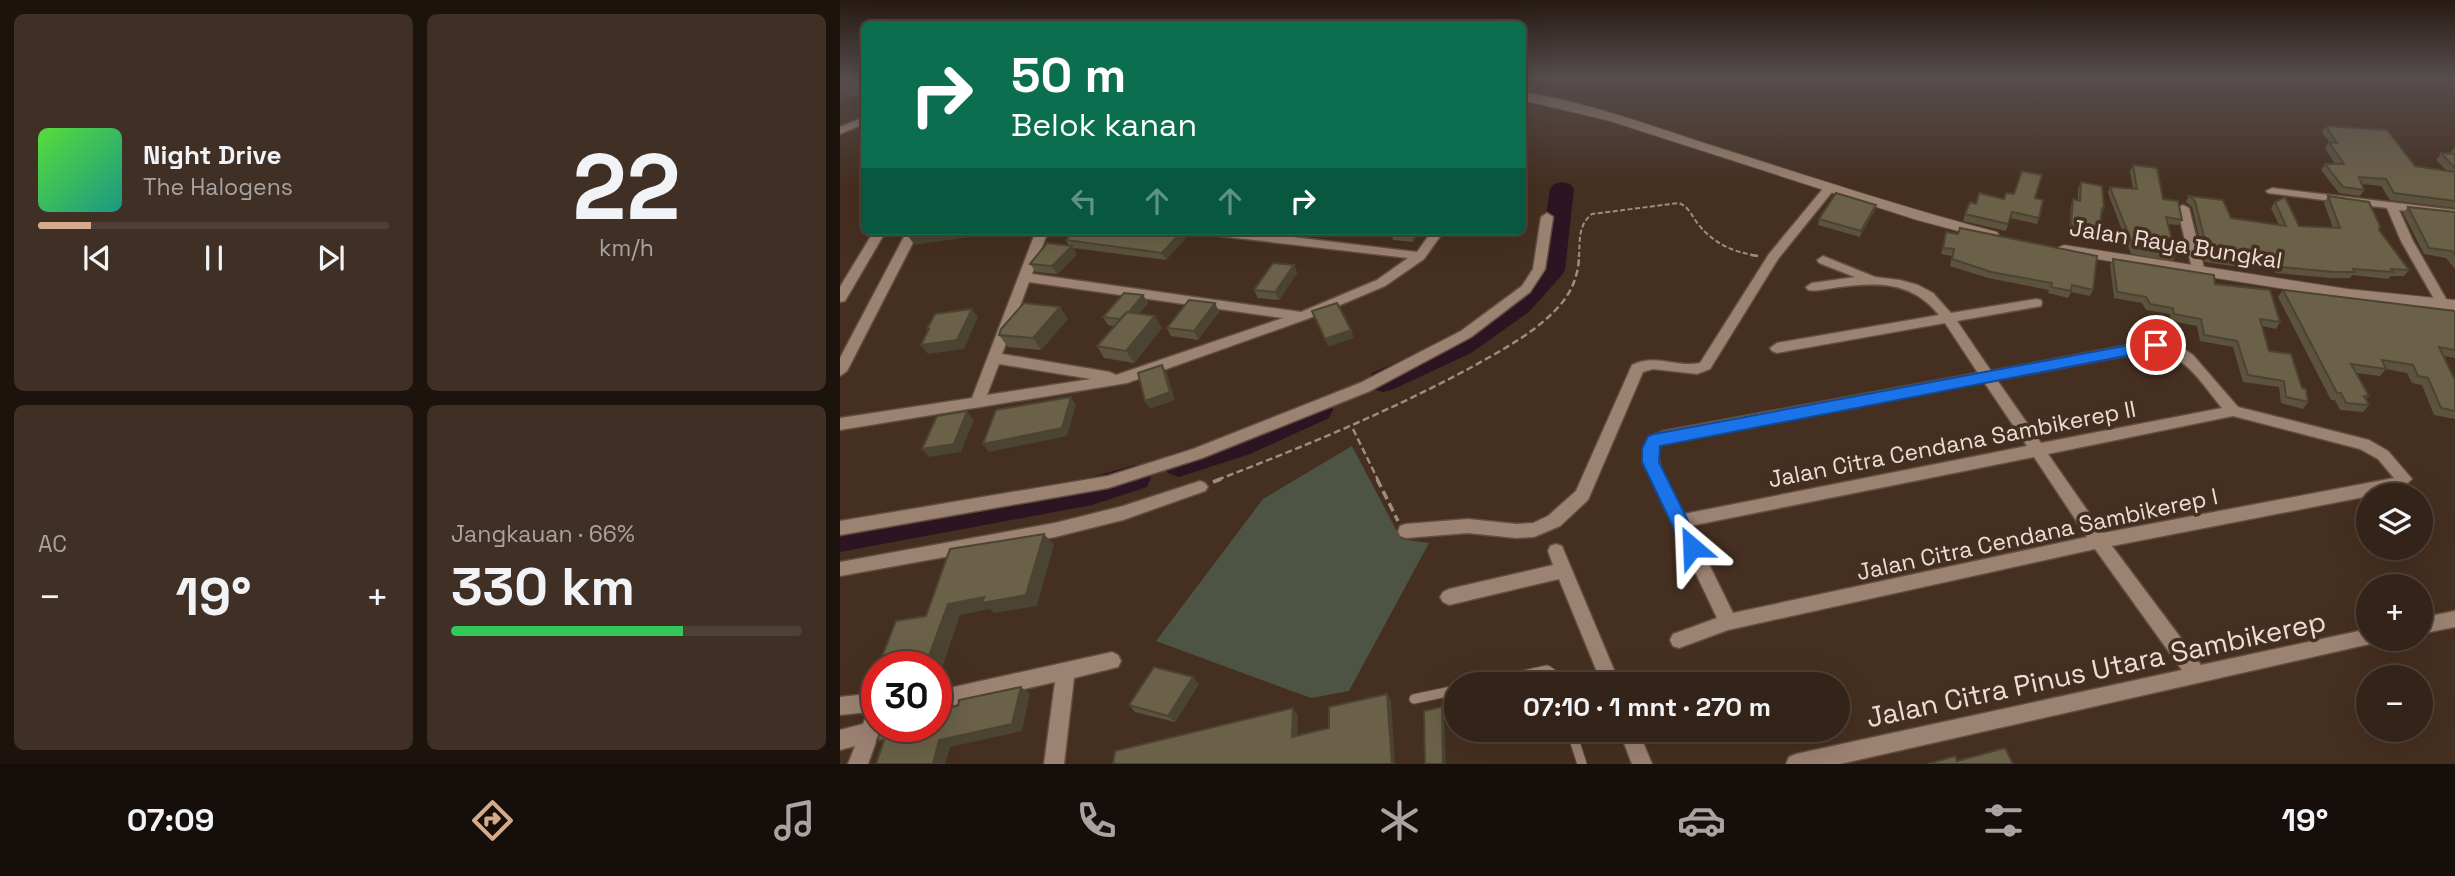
<!DOCTYPE html>
<html lang="id">
<meta charset="utf-8">
<style>
:root{--surface:#342318;--page:#3f2f25;--text:#f1f3f6;--muted:#a9a4a2;--line:#4e4037;--accent:#d6ab8b}
body{margin:0;font-family:"Space Grotesk",sans-serif;background:var(--page);color:var(--text);height:100vh;display:flex;flex-direction:column;font-size:26px;white-space:nowrap}
*{box-sizing:border-box;margin:0}
p{font-size:23px;color:var(--muted)}
.icon{flex:none;width:38px;height:38px;fill:none;stroke:currentColor;stroke-width:2;stroke-linecap:round;stroke-linejoin:round}
.map{position:relative;flex:1;overflow:hidden}
.drawer{display:flex;flex-direction:column;gap:14px;padding:14px;background:#1d130d;width:840px}
.drawer>*{flex:none}
.banner{position:absolute;left:21px;top:21px;width:665px;height:214px;border-radius:10px;box-shadow:0 7px 28px #0002,0 0 0 2px var(--line);background:#0b6e4f;color:#fff;overflow:hidden}
.controls{position:absolute;left:1516px;top:483px;display:grid;gap:14px}
.controls a{display:grid;place-items:center;width:77px;height:77px;border-radius:50%;background:var(--surface);box-shadow:0 7px 28px #0002,0 0 0 2px var(--line);font-size:35px}
.speed{position:absolute;left:21px;top:651px;display:flex;gap:14px;font-size:35px;font-weight:700;text-align:center}
.speed>*{display:grid;place-content:center;width:91px;height:91px;border-radius:50%;background:var(--surface);box-shadow:0 7px 28px #0002,0 0 0 2px var(--line);line-height:1}
.speed .limit{border:10px solid #d22;background:#fff;color:#111}
.pin{position:absolute;display:grid;place-items:center;width:60px;height:60px;color:#fff;margin:-30px;border:4px solid #fff;border-radius:50%;box-shadow:0 2px 7px #0007}
.me{position:absolute;width:77px;margin:-38px;rotate:334deg;stroke-linejoin:round;filter:drop-shadow(0 0 5px #0008)}
.turn{display:flex;align-items:center;gap:24px;height:147px;padding:0 35px;font-size:32px}
.turn .icon{width:91px;height:91px;stroke-width:2.5}
.turn b{display:block;font-size:49px;line-height:60px}
.lanes{display:flex;align-items:center;height:66px;padding:0 35px;background:#0003;justify-content:center;gap:35px;direction:ltr}
.lanes .off{opacity:.35}
.big{font-size:52px;font-weight:700;line-height:1.1}
.drawer .tile{flex:1;display:flex;flex-direction:column;justify-content:center;gap:10px;min-width:0;padding:0 24px;border-radius:10px;background:var(--page)}
.drawer .dial{align-items:center;gap:0}
.dial b{font-size:91px;line-height:1}
.song{display:flex;align-items:center;gap:21px}
.cover{width:84px;height:84px;border-radius:10px;background:linear-gradient(135deg,hsl(110 70% 55%),hsl(170 70% 35%))}
.played{height:7px;border-radius:4px;background:linear-gradient(90deg,var(--accent) 15%,var(--line) 15%)}
.keys{display:flex;justify-content:space-around;direction:ltr}
.heat{display:flex;justify-content:space-between;align-items:center;font-size:38px;direction:ltr}
.charge{height:10px;border-radius:5px;background:linear-gradient(90deg,#34c759 66%,var(--line) 0)}
.drawer .tiles{flex:1;display:grid;gap:14px;grid-template-columns:repeat(2,1fr)}
.trip{position:absolute;left:604px;top:672px;width:406px;height:70px;border-radius:35px;background:var(--surface);box-shadow:0 7px 28px #0002,0 0 0 2px var(--line);font-weight:700;line-height:70px;text-align:center}
.tabs{display:flex;height:112px;justify-content:space-around;align-items:center;background:#150e0a;color:var(--muted)}
.tabs .icon{width:49px;height:49px}
.tabs .selected{color:var(--accent)}
.tabs b{font-size:32px;color:var(--text)}
main{display:flex;flex:1;min-height:0}
.map>svg:first-child{display:block}
.green{fill:#4e5443}
.lines{fill:none;stroke-linecap:round;stroke-linejoin:round}
.river{fill:#2c1423;fill-rule:evenodd}
.service-casing{stroke:#614e41;stroke-width:11}
.minor-casing{stroke:#614e41;stroke-width:3}
.tertiary-casing{stroke:#614e41;stroke-width:2}
.path-far2{stroke:#9e8c80;stroke-width:2;stroke-dasharray:5 2.5;stroke-linecap:butt}
.path-far1{stroke:#9e8c80;stroke-width:2.5;stroke-dasharray:7 3.5;stroke-linecap:butt}
.path{stroke:#9e8c80;stroke-width:3.5;stroke-dasharray:9 4.5;stroke-linecap:butt}
.service{stroke:#9c8271;stroke-width:9}
.minor{fill:#9c8271;fill-rule:evenodd}
.tertiary{fill:#9c8271;fill-rule:evenodd}
.wall{fill:#5c533e}
.shaded-wall{fill:#4b4432}
.building{fill:#6b6148;stroke:#4b4432;stroke-width:2}
.route{fill:#1a73e8;stroke:#114b97;stroke-width:2}
.labels{text-anchor:middle;dominant-baseline:central;stroke-width:7;stroke-linejoin:round;paint-order:stroke}
.street-label{font-size:23px;fill:#ecded4;stroke:#452f20}
.near-street-label{font-size:28px;fill:#ecded4;stroke:#452f20}
</style>
<main>
<section class="drawer">
<div class="tiles">
<div class="tile">
<div class="song"><i class="cover"></i><div><b>Night Drive</b><p>The Halogens</p></div></div>
<div class="played"></div>
<div class="keys"><svg class="icon" aria-label="previous" viewBox="0 0 24 24"><path d="M18 5L8 12l10 7zM5 5v14"/></svg><svg class="icon" aria-label="pause" viewBox="0 0 24 24"><path d="M8 5v14M16 5v14"/></svg><svg class="icon" aria-label="next" viewBox="0 0 24 24"><path d="M6 5l10 7-10 7zM19 5v14"/></svg></div>
</div>
<div class="tile dial"><b>22</b><p>km/h</p></div>
<div class="tile"><p>AC</p>
<div class="heat"><a>−</a><b class="big">19°</b><a>+</a></div>
</div>
<div class="tile"><p>Jangkauan · 66%</p><b class="big">330 km</b><div class="charge"></div></div>
</div>
</section>
<div class="map">
<svg width="1615" height="764" viewBox="0 0 1615 764">
<rect width="100%" height="100%" fill="#452f20"/>
<path class="green" d="M512,446L561,539L589,543L509,691L471,698L316,641L423,499Z"/>
<g class="lines">
<path class="river" d="M722,182L730,184L734,189L725,270L721,276L689,312L631,353L554,389L543,392L532,389L528,381L532,373L611,339L669,298L699,268L710,189L714,184Z
M478,398L489,402L493,410L489,418L410,454L339,477L328,473L323,464L328,455L389,436Z
M295,465L307,469L311,478L307,487L252,505L0,552V522L252,477Z"/>
<g class="service-casing">
<path id="service" d="M641,684L707,670L713,674L716,684
M574,699L616,690
M731,730L742,764"/>
</g>
<g class="minor-casing">
<path id="minor" d="M24,117V124L0,134V127Z
M990,184L996,187L938,259L870,369L857,374L813,369L803,372L748,500L720,526L694,537L676,538L628,533L566,538L560,536L558,531L560,526L566,524L628,519L676,524L693,523L708,516L736,491L792,365C816,353 836,368 860,363L929,254L986,185Z
M1432,188L1615,210V216L1559,210L1573,241L1609,304L1608,307H1598L1597,304L1561,241L1547,208L1428,193L1426,191Z
M1343,205L1349,208L1365,272L1359,276L1353,272L1337,208Z
M707,213L713,217L705,269L690,292L631,337L530,391L362,458L268,488L0,535V521L268,476L353,449L520,383L621,331L682,286L693,269L701,217Z
M34,231H46L5,301L0,302V287Z
M67,231H79L7,371L0,376V358Z
M196,231H208L192,274L461,312L537,280L568,258L371,235L365,231H402L577,252L592,231H604L584,259L545,286L467,319L287,383L0,430V418L132,398ZM189,282L443,318L276,375L270,372L162,354ZM159,364L251,379L147,395Z
M983,256L1035,277L1060,280L1078,285L1093,293L1111,313L1196,299L1201,300L1202,303L1201,306L1196,307L1117,321L1151,371L1316,340L1339,346L1353,355L1398,407L1529,440L1548,451L1572,479L1560,490L1272,546L1361,665L1528,629V639H1536L1534,643L1000,764H946L949,757L956,754L1342,670L1255,549L888,630L839,648L833,646L830,640L833,634L877,618L803,462V449L809,437L824,431L1138,373L1105,323L937,353L932,351L930,348L937,343L1099,315C1072,282 1040,282 1000,287C989,288 978,292 968,290L966,287L972,283L1015,277L979,263L977,260ZM1316,350C1347,357 1363,385 1382,408L1201,443L1157,380ZM1144,382L1187,446L844,514C835,496 813,463 819,445L826,442ZM1393,416L1520,449L1538,459L1554,478L1263,533L1208,454ZM1194,457L1247,537L893,613L850,526Z
M360,481L365,483L368,487L365,491L283,520L215,537L0,576V562L215,523L283,506Z
M716,544L722,546L724,551L780,684H762L719,579L609,605L603,602L600,597L603,592L609,589L713,565L708,551L710,546Z
M1615,611V627L1580,634V618Z
M272,652L278,655L281,661L278,667L234,678L224,764H204L215,682L96,709V691Z
M37,693V726H42L44,731L41,738L37,739L28,764H8L15,746L0,750V730L23,724L28,712L0,715V697Z
M779,730H798L812,764H792Z"/>
</g>
<g class="tertiary-casing">
<path id="tertiary" d="M682,92C746,102 806,124 867,144C963,174 1059,207 1157,232L1159,235L1152,240L1077,220L770,121L682,100Z
M1224,245L1508,289L1615,300V310L1508,299L1219,253L1216,250L1219,247Z"/>
</g>
<path class="path-far2" d="M739,257C740,240 738,225 752,214L839,203C849,207 852,216 858,224C874,244 893,252 918,256"/>
<path class="path-far1" d="M911,255L918,256
M513,429L538,480
M377,480C463,447 548,412 630,368C662,350 697,332 721,304C733,290 739,272 739,255"/>
<path class="path" d="M537,479L558,521
M373,482L381,479"/>
<use href="#service" class="service"/>
<use href="#minor" class="minor"/>
<use href="#tertiary" class="tertiary"/>
</g>
<path class="wall" d="M0,79H24V98L7,95L0,99Z
M1486,126L1575,166L1607,171L1596,160L1601,153L1609,154L1615,147V208L1550,200L1541,186L1522,184L1524,190L1520,196L1499,193L1481,170L1485,164H1495L1485,148L1489,142L1482,132Z
M1293,165L1342,220L1339,225L1328,224L1336,255L1333,261L1291,254L1268,193L1270,187L1293,189L1290,171Z
M1241,182L1264,208L1261,215L1259,231L1256,238L1229,232L1231,206L1233,199L1238,200V189Z
M1349,196L1391,218L1439,225L1431,208L1435,202L1459,226L1493,228L1484,203L1488,196L1539,230L1569,270L1564,276H1551L1548,279L1512,275L1510,278H1490L1436,273L1432,266L1409,263L1406,268L1365,262L1352,207L1346,202Z
M1195,198L1199,218L1197,224L1170,218L1166,231L1123,221L1130,202L1136,204L1164,199Z
M1568,207L1615,212V269L1606,258L1584,254L1563,213Z
M1035,210L1020,237L978,225L979,219Z
M234,231H352L326,260L233,248L237,254L217,274L196,272L190,264L229,246L226,240Z
M580,231L573,242L553,240L551,232Z
M1106,232L1253,290L1250,296L1231,292L1228,298L1208,293L1209,290L1148,278L1110,266L1112,256L1101,254Z
M1273,259L1375,284L1440,322L1436,329L1422,326L1429,351L1462,388L1468,402L1463,409L1441,403L1439,387L1403,382L1393,347L1360,341L1357,326L1331,321L1330,314L1306,310L1302,303L1274,298L1270,265Z
M454,265L457,273L439,300L418,298L414,290Z
M1443,290L1615,311V358L1603,356L1615,380V419L1594,415L1582,385L1572,383L1567,373L1546,369L1540,376L1516,373L1529,396L1526,399L1529,405L1523,412L1500,410L1495,400H1491L1438,297Z
M303,295L308,303L299,314L322,328L294,363L264,358L257,346L274,326L268,325L263,317Z
M375,303L379,312L358,340L331,336L327,328Z
M228,319L201,350L168,347L159,335Z
M359,684L335,722L295,712L289,705Z"/>
<path class="shaded-wall" d="M3,89L7,95L0,99V90Z
M1036,205L1035,210L1020,237L1021,231Z
M95,231H168L75,245L67,235Z
M342,231H352L326,260L322,253Z
M573,231H580L573,242L572,234Z
M232,246L237,254L217,274L212,266Z
M454,265L457,273L439,300L435,292Z
M303,295L308,303L287,328L282,320Z
M375,303L379,312L358,340L354,331Z
M220,307L228,319L201,350L193,338Z
M132,309L138,317L124,349L88,354L81,345Z
M315,316L322,328L294,363L286,351Z
M511,330L514,338L488,347L485,339Z
M322,365L327,373L335,400L310,409L305,401Z
M231,397L236,405L227,436L149,452L143,444Z
M127,411L134,420L121,452L89,457L82,449Z
M204,534L214,545L197,606L154,613L150,609L120,615L98,680H96V667H85L108,604Z
M353,677L359,684L335,722L328,716Z
M181,687L190,694L182,731L110,747L105,764H93L99,740Z
M547,694L551,700L555,764H552Z
M602,707L604,714L606,764H603Z
M453,708L458,715L457,743L452,737Z"/>
<path class="building" d="M0,79H24V93L3,89L0,90Z
M1486,126L1547,130L1575,166L1615,172V201L1554,193L1546,179L1519,177L1524,190L1503,187L1485,164H1504L1489,142L1497,143Z
M1601,153L1615,154V168Z
M1293,165L1317,168L1323,199L1338,201L1342,220L1326,217L1336,255L1294,248L1270,187L1297,189Z
M1182,171L1202,175L1195,198L1203,200L1199,218L1172,212L1168,224L1125,214L1130,202L1136,204L1139,193L1164,199L1166,193L1174,194Z
M1241,182L1262,186L1264,208H1262L1259,231L1231,225L1233,199L1240,201Z
M996,193L1036,205L1021,231L979,219Z
M1349,196L1383,200L1391,218L1446,226L1435,202L1445,197L1459,226L1500,228L1488,196L1529,202L1540,226L1539,230L1569,270L1551,269L1553,272L1513,269L1515,272H1495L1440,267L1436,259L1408,256L1410,262L1369,256L1355,201Z
M1568,207L1615,212V255L1612,251L1589,248Z
M1120,228L1257,256L1253,290L1232,285L1231,291L1211,287L1212,283L1151,272L1112,259L1114,249L1103,248L1106,232L1118,234Z
M69,231H95L67,235Z
M234,231H342L322,253L226,240Z
M552,231H573L572,234L551,232Z
M207,243L232,246L212,266L190,264Z
M1273,259L1374,275L1375,284L1430,290L1440,322L1420,319L1429,351L1451,354L1462,388L1466,389L1468,402L1446,397L1444,381L1408,375L1397,341L1364,335L1361,319L1334,314L1333,308L1310,304L1306,297L1277,292Z
M433,263L454,265L435,292L414,290Z
M1443,290L1615,311V350L1599,347L1615,380V411L1601,408L1588,378L1578,376L1573,365L1542,360L1546,369L1511,364L1529,396H1524L1529,405L1506,403L1501,393H1497Z
M284,293L303,295L289,312H287L280,319L263,317Z
M349,300L375,303L354,331L327,328Z
M184,303L220,307L193,338L159,335L161,329Z
M497,303L511,330L485,339L472,311Z
M132,309L117,340L81,345L89,329H87L95,314Z
M287,312L315,316L286,351L257,346Z
M322,365L330,392L305,401L298,373Z
M231,397L222,428L143,444L156,410Z
M127,411L114,444L82,449L97,416Z
M204,534L186,595L142,603L144,597L108,604L85,667H38L56,621L86,616L110,549Z
M314,667L353,677L328,716L289,705Z
M181,687L172,724L99,740L93,764H36L44,740L37,741L42,726H96V710L118,706L119,700Z
M547,694L552,764H273L275,751L453,708L452,737L489,728V707Z
M602,707L603,764H585L584,711Z
M1165,748L1173,764H1088L1115,756L1117,761Z"/>
<linearGradient id="sky" x2="0" y2="1"><stop stop-color="#261a12"/><stop offset="0.42" stop-color="#564d4e"/><stop offset="1" stop-color="#564d4e" stop-opacity="0"/></linearGradient>
<rect width="1615" height="186" fill="url(#sky)"/>
<path class="route" d="M1316,340L1321,341L1324,345L1321,349L820,446L819,462L861,547L858,552L852,555L845,552L802,462V449L808,436L814,434Z"/>
<g class="labels">
<g class="street-label">
<text transform="translate(1336 244) rotate(9)">Jalan Raya Bungkal</text>
<text transform="translate(1112 444) rotate(-11)">Jalan Citra Cendana Sambikerep II</text>
<text transform="translate(1197 534) rotate(-12)">Jalan Citra Cendana Sambikerep I</text>
</g>
<g class="near-street-label">
<text transform="translate(1256 669) rotate(-12)">Jalan Citra Pinus Utara Sambikerep</text>
</g>
</g>
</svg>
<div class="controls">
<a><svg class="icon" aria-label="layers" viewBox="0 0 24 24"><path d="M12 4l9 5-9 5-9-5zM3 14l9 5 9-5"/></svg></a>
<a>+</a>
<a>−</a>
</div>
<div class="speed"><div class="limit">30</div></div>
<div class="pin" style="left:1316px;top:345px;background:#d93025"><svg class="icon" aria-label="arrive" viewBox="0 0 24 24"><path d="M6 21V4h12l-3 4 3 4H6"/></svg></div>
<svg class="me" style="left:852px;top:547px" viewBox="-20 -20 40 40"><path d="M0-17L14 15 0 8-14 15z" fill="#1a73e8" stroke="#fff" stroke-width="4"/></svg>
<div class="trip">07:10 · 1 mnt · 270 m</div>
<div class="banner">
<div class="turn"><svg class="icon" aria-label="right" viewBox="0 0 24 24"><path d="M7 20v-9h11M14 6l5 5-5 5"/></svg><div><b>50 m</b>Belok kanan</div></div>
<div class="lanes"><svg class="icon off" aria-label="left" viewBox="0 0 24 24"><path d="M17 20v-9H6M10 6l-5 5 5 5"/></svg><svg class="icon off" aria-label="ahead" viewBox="0 0 24 24"><path d="M12 20V5M6 11l6-6 6 6"/></svg><svg class="icon off" aria-label="ahead" viewBox="0 0 24 24"><path d="M12 20V5M6 11l6-6 6 6"/></svg><svg class="icon" aria-label="right" viewBox="0 0 24 24"><path d="M7 20v-9h11M14 6l5 5-5 5"/></svg></div>
</div>
</div>
</main>
<nav class="tabs">
<b>07:09</b>
<svg class="icon selected" aria-label="directions" viewBox="0 0 24 24"><path d="M12 3l9 9-9 9-9-9zM9 14v-3h6M13 9l2 2-2 2"/></svg>
<svg class="icon" aria-label="music" viewBox="0 0 24 24"><path d="M9 18V5l10-2v13"/><circle cx="6" cy="18" r="3"/><circle cx="16" cy="16" r="3"/></svg>
<svg class="icon" aria-label="phone" viewBox="0 0 24 24"><path d="M5 4h4l2 5-3 2q2 4 5 5l2-3 5 2v4C11 20 4 13 5 4z"/></svg>
<svg class="icon" aria-label="climate" viewBox="0 0 24 24"><path d="M12 3v18M4 7l16 10M4 17L20 7"/></svg>
<svg class="icon" aria-label="car" viewBox="0 0 24 24"><path d="M5 17H2v-5l4-1 3-4h7l3 4 3 1v5h-3M9 17h6M6 11h13"/><circle cx="7" cy="17" r="2"/><circle cx="17" cy="17" r="2"/></svg>
<svg class="icon" aria-label="filters" viewBox="0 0 24 24"><path d="M4 7h16M4 17h16"/><circle cx="9" cy="7" r="2"/><circle cx="15" cy="17" r="2"/></svg>
<b>19°</b>
</nav>
